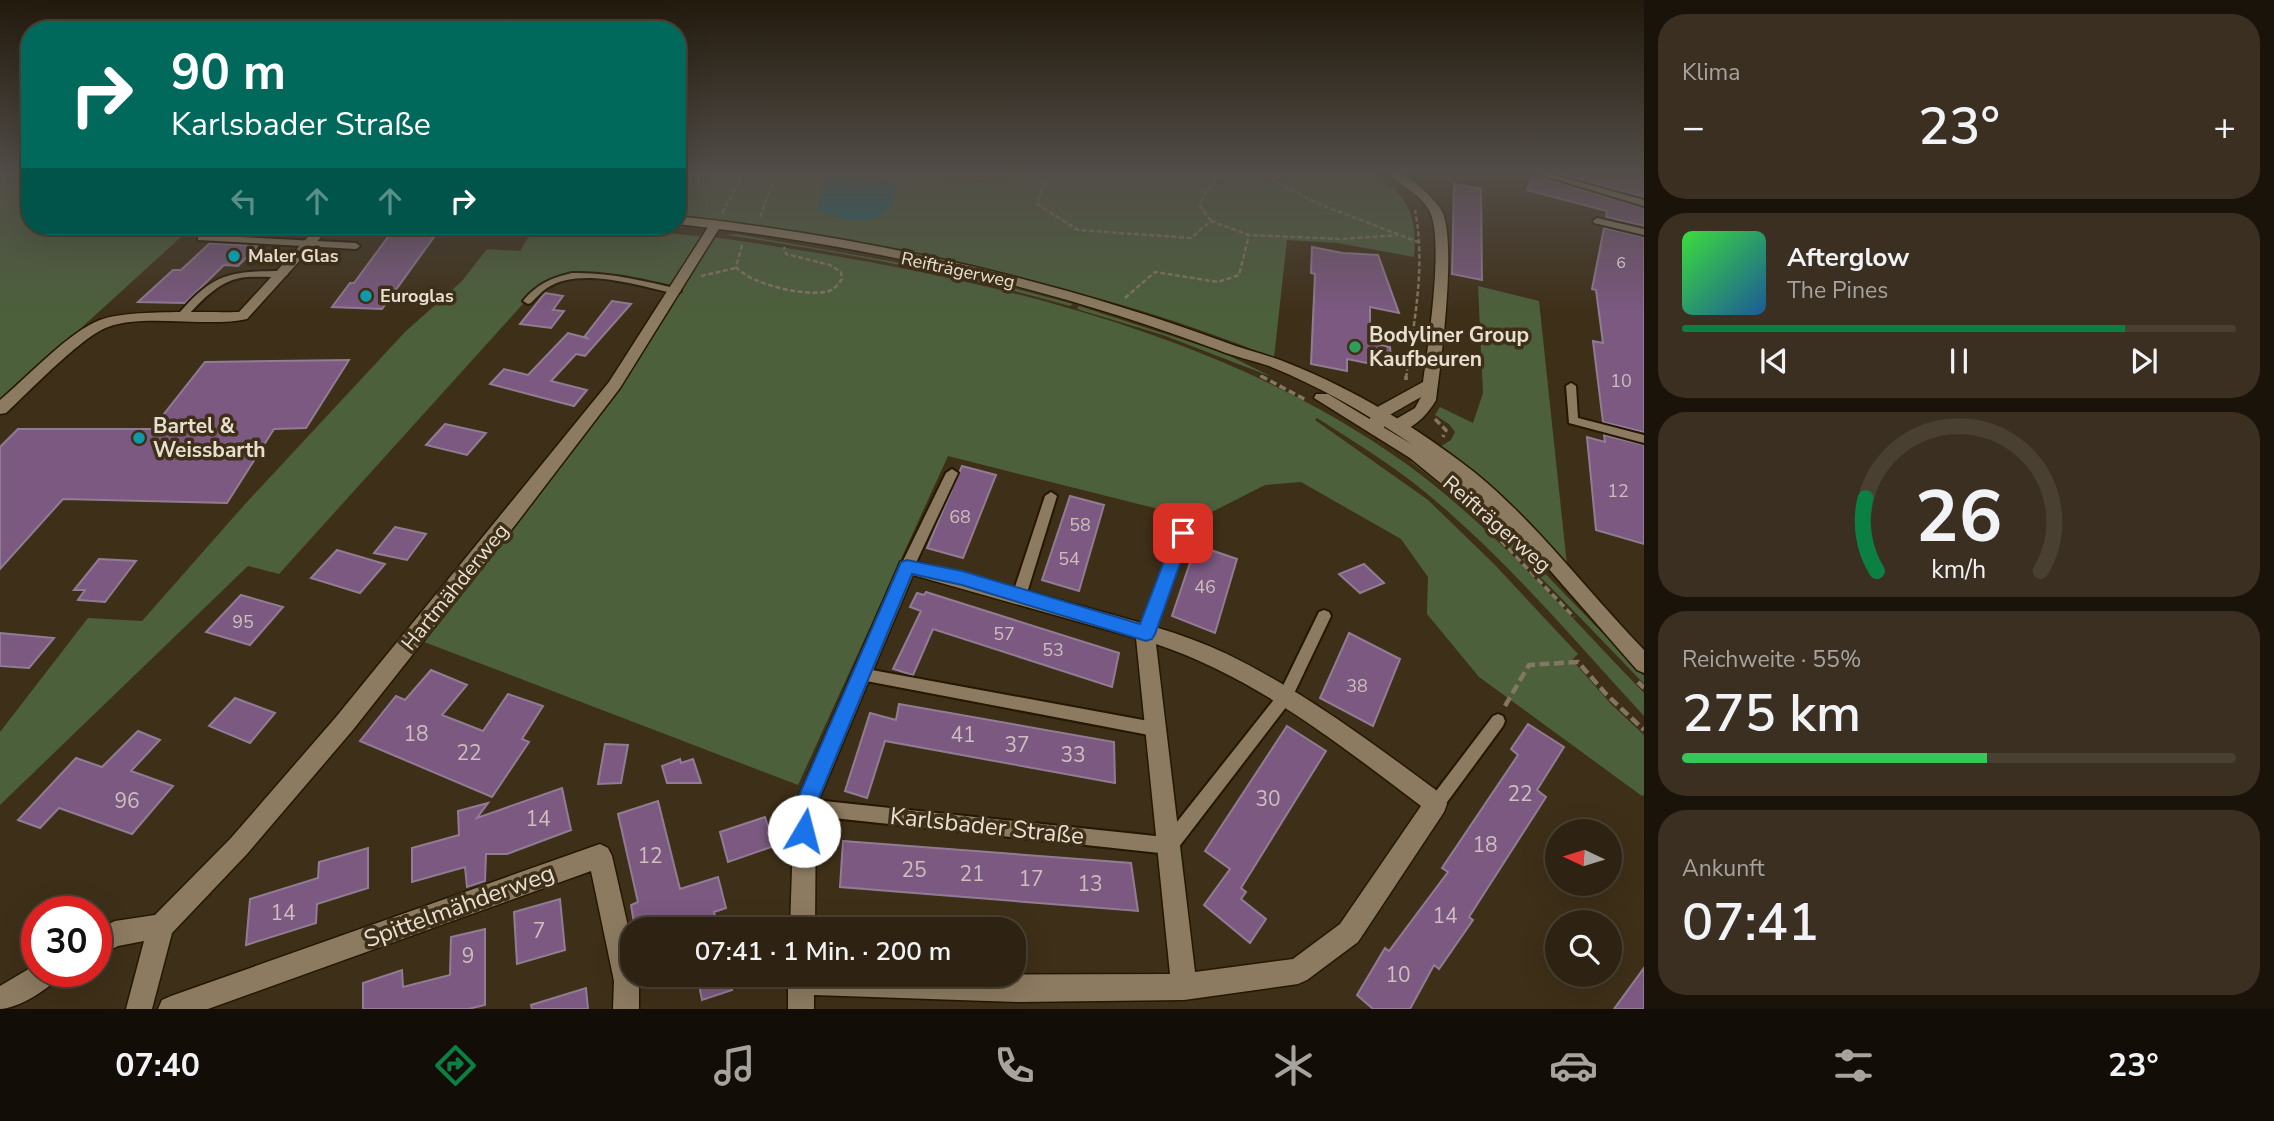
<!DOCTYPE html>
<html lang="de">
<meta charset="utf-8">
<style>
:root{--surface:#2e2312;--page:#3a2f20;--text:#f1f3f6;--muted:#a7a49f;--line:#494032;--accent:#0b8043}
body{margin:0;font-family:"Nunito Sans",sans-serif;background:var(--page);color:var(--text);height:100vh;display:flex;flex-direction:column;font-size:26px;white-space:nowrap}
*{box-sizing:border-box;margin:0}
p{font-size:23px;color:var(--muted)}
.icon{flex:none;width:38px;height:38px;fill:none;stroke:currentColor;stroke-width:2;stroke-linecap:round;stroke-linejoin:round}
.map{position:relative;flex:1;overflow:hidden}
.sheet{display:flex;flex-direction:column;gap:14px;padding:14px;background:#19130a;width:630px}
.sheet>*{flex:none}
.banner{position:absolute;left:21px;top:21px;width:665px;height:214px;border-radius:28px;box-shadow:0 7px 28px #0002,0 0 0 2px var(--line);background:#00695c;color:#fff;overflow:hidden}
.needle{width:46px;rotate:274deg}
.buttons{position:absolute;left:1545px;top:819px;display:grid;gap:14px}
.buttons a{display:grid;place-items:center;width:77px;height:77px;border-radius:50%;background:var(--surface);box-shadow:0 7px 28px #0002,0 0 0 2px var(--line);font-size:35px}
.speed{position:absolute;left:21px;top:896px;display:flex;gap:14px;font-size:35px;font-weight:700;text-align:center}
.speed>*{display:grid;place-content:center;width:91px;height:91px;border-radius:50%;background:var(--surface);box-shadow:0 7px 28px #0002,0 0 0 2px var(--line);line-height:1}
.speed .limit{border:10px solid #d22;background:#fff;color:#111}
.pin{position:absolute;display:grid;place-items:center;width:60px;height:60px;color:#fff;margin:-30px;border-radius:14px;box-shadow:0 4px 10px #0006}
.me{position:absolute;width:77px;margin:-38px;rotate:8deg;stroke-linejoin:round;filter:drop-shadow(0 0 5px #0008)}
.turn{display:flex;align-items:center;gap:24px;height:147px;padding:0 35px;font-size:32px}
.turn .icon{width:91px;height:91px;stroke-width:2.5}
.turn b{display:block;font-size:49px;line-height:60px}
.lanes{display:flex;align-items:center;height:66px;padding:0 35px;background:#0003;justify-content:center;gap:35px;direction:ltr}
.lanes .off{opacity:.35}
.big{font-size:52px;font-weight:600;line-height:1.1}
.sheet .tile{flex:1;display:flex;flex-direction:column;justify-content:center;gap:10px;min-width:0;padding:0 24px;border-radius:28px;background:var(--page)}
.sheet .dial{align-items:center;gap:0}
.dial svg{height:182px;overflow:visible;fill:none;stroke:var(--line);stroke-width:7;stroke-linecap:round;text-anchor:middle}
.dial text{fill:var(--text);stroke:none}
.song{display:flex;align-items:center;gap:21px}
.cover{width:84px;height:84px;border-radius:10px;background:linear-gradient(135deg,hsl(120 70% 55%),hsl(210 70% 35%))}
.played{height:7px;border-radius:4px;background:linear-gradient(90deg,var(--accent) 80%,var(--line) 80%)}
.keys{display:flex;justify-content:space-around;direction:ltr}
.heat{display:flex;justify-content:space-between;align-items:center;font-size:38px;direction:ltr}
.charge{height:10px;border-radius:5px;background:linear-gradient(90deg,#34c759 55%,var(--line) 0)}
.trip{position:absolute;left:620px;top:917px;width:406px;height:70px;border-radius:28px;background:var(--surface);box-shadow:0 7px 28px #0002,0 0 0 2px var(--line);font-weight:600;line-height:70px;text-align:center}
.dock{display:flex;height:112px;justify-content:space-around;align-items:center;background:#120e07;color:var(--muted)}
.dock .icon{width:49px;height:49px}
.dock .current{color:var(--accent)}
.dock b{font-size:32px;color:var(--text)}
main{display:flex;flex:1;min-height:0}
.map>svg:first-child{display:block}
.green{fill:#4c603c}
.water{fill:#196773}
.building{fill:#7b5981;stroke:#917c94;stroke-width:2}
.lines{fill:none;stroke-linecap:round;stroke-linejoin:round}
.service-casing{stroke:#251701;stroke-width:4}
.minor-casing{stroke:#251701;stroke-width:3}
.tertiary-casing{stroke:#251701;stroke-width:3}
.path-far2{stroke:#837663;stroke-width:2.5;stroke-dasharray:5 2.5;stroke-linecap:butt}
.path-far1{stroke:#837663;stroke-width:3.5;stroke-dasharray:7 3.5;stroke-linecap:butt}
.path{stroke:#837663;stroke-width:4.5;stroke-dasharray:10 4.5;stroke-linecap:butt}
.service{fill:#8c7b61;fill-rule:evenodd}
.minor{fill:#8c7b61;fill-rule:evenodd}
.tertiary{fill:#8c7b61;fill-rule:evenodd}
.route{fill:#1a73e8;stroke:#114b97;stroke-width:2}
.culture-dot{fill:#0f9aa8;stroke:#3e2f18;stroke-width:2.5}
.leisure-dot{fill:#2e9e5b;stroke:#3e2f18;stroke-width:2.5}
.labels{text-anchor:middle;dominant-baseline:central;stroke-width:7;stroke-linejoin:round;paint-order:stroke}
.far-number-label{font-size:16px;fill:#cebebd}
.far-poi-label{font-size:18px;font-weight:bold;fill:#e9dfd1;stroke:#3e2f18;text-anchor:start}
.far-street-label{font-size:18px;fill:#e9dfd1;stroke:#3e2f18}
.number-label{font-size:18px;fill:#cebebd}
.poi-label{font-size:21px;font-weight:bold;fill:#e9dfd1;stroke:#3e2f18;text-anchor:start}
.street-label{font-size:21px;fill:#e9dfd1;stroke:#3e2f18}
.near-number-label{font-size:21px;fill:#cebebd}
.near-street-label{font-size:24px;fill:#e9dfd1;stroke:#3e2f18}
</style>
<main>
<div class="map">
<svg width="1644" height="1009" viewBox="0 0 1644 1009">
<rect width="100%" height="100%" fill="#3e2f18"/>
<path class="green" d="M0,172H30V226H193L0,402Z
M677,172H1372C1407,196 1418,213 1414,257L1338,243L1287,240L1274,358C1144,305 1009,272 871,246C807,234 742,222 677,215Z
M535,226H601L706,237L674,285L586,272L564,275L540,285L279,574L248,566L0,805V732L88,618L142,621L246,503L405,332L462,281L487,249L520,251Z
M736,234L958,273L1073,304L1070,306C957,274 842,252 726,235Z
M713,237C948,270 1208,322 1405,463C1495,528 1567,614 1644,693V716C1576,642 1509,562 1431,497C1396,467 1356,443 1317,418L1315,420L1428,500L1494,564L1578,654L1572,660L1611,704L1644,735V795L1642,796L1479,677L1427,614L1428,577L1401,539L1301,482L1265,485L1198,519L948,456L798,785L419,640L642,352Z
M1478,286L1539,301L1567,565L1438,448L1451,440L1455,432L1449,424L1435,415L1440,407L1473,423L1483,393Z
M1079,306L1224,353L1272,377L1163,335L1077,309Z
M1415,459L1503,530L1644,676V684C1569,606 1496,527 1410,461Z"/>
<path class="water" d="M825,176L861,178L899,186C885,234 855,221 817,212Z"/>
<path class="building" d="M1551,172H1644V197Z
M1533,175L1644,208V226L1606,217L1607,211L1527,190Z
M1454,184L1481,189L1482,280L1452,274Z
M230,226H270L260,235L222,233Z
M396,226H442L382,309L332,307L350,283H354Z
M1604,228L1644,237V432L1603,422L1593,341L1603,343L1596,290L1592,289Z
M210,243L258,246L238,266L224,265L185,303L138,302L173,270H181Z
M1312,247L1343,253L1378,255L1399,313L1370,307V343L1390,347L1392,368L1347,359V371L1311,364L1315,274L1311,273Z
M545,293L563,296L553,310L564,311L551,328L520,324Z
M612,301L631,304L585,356L576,354L551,381L587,390L574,406L490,384L504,369L528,375L568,333L587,338L585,336Z
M349,360L306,428L274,429L227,503L63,499L0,569V447L18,429H152L205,362Z
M445,424L486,433L467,455L426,445Z
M1604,435L1644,445V544L1596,530L1587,437L1605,442Z
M962,466L996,475L963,558L927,548Z
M1070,496L1104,505L1079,591L1042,580Z
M395,527L426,534L407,560L374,553Z
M1196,545L1237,559L1215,633L1172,616Z
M337,550L385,564L360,593L311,578Z
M99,559L136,561L105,602L78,600L85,590H74Z
M1364,564L1384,583L1360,593L1339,574Z
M926,592L1119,653L1112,687L933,629L913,675L893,669L921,611L910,607L917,593L924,595Z
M241,595L283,607L250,645L206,632Z
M0,633L54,638L29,668L0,666Z
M1349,633L1400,659L1373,726L1320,698Z
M431,670L467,685L442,715L483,731L508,694L543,706L522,739L529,742L492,797L360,741L396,696L405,700Z
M235,698L275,713L250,743L209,726Z
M899,704L1114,742L1115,783L885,741L867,798L845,791L870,713L896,720Z
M1528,724L1564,747L1537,790L1546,797L1469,917L1473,920L1439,969L1434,965L1410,1009H1373L1357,995L1385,948L1389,951L1448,872L1442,868L1518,755L1511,749Z
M1287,726L1326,751L1241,888L1246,892L1241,899L1266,919L1250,943L1204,905L1230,869L1205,851Z
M138,731L160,740L131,771L173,786L132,834L59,808L40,828L18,820L76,758L102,767Z
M605,744L628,745L621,783L598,784Z
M680,759L681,763L693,759L701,783H667L662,766Z
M562,788L571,830L507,854H486L485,881L467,887L465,867L412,882V848L459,835L458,811L488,803L477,818Z
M658,801L680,889L718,877L726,908L714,912L718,929H687L685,920L659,929H635L631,905L638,902L618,814Z
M765,817L774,846L728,862L720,832Z
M843,841L1131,863L1138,911L840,887Z
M368,848V888L317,904L316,923L246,945L250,899L318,878L319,862Z
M560,899L565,950L517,964L514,912Z
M485,929V1005L468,1009H363V983L402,970L403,987L450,975L451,937Z
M1644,968V1009H1614Z
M697,975H729L732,990L702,1000Z
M586,988L588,1009H532L531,1005Z"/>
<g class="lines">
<g class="service-casing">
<path id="service" d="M1532,172H1543L1644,200V206Z
M1597,218L1644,229V235L1594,223L1593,221Z
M201,235L356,243L360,246L356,249L198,240V236Z
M283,271L288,274L286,276C273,278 260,276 247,277C219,279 202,301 183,320H177L175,318C212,274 227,271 283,271Z
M572,273C609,272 644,281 679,289L681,291L676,294C640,286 580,266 547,288C541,292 536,298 531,303L528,304L523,301C537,284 551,278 572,273Z
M1571,383L1576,386L1578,418L1644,435V443L1569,423L1566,386Z
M952,469L958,473L914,567L912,571H902L900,567L946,473Z
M1051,492L1057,496L1026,596L1024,600L1019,601L1014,600L1012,596L1045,496Z
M1183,528L1187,530L1189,533L1152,633L1150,637L1145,639L1140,637L1138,633L1177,533L1179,530Z
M1324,610L1329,612L1331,616L1290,702L1175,852L1169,854L805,815L799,812L797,807L799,802L805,799L1165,837L1280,692L1319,612Z
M861,668L1154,722L1159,724L1162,729L1159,734L1154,736L861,680L856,678L854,674L856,670Z
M1498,714L1503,716L1505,721L1503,726L1442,809L1436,812L1430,809L1428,804L1430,799L1493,716Z"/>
</g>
<g class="minor-casing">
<path id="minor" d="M1388,172C1400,172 1406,175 1416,183C1425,191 1436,201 1442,211C1457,243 1441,362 1436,400C1428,414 1410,435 1391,430L1389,426L1391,422L1415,408L1421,397L1386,417L1384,428L1376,433L1368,428L1372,410L1423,382C1428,347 1444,241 1430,212C1421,193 1398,186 1388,172Z
M716,220L722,224L620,388L516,524L352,731L247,854L172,933L152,1009H126L144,941L118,946L96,957V930L115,921L155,915L231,838L336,717L609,382L710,224Z
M318,226H331L247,319C208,328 144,313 108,327C82,336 29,392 6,413L0,414V400C26,378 70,331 100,320C129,309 204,313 239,312Z
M907,560C966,572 1023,590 1081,606C1130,620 1181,632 1227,654C1305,692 1375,745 1444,796L1447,804L1444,812L1358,942L1307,980L1298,984L1184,1000L1017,1002L814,995V1009H788V975L1170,974L1136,638L913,575L816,807L815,929H790L794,807L898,567L900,562ZM1156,644C1255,677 1339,744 1421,806L1340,924L1293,959L1195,972Z
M600,844L608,848L612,856L632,944V975H639V1009H613L614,981L591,871L208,1009H158L162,1000L171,996Z
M37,964V971H62C55,987 17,1009 0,1009V986Z"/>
</g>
<g class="tertiary-casing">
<path id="tertiary" d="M677,216C861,236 1048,277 1222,341C1244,350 1267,354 1290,364C1355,390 1418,428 1474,472C1538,524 1587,591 1644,650V673L1637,670L1513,528L1505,533L1499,531L1410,458L1314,398L1316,394H1328L1413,445C1368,414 1319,386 1269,366C1252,360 1235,357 1218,350C1046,285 860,244 677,224Z"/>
</g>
<path class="path-far2" d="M896,172L1045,182L1037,204L1078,230L1191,238L1211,221L1249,235L1341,239L1398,235
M1257,172L1319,204L1418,242
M722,213L744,172
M760,217L777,172
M1211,221L1200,206C1204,190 1214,181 1226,172
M627,226L670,230
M742,245L736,267C750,284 803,296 825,292C833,291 838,285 842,279L841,272L830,265L786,254L784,247
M701,276L736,268
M1125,298L1155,272L1218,282L1239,275L1249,235
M1260,376L1264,378
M1406,378C1414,322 1426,266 1415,210"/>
<path class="path-far1" d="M1261,376L1306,400
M1406,380V376
M1435,419L1446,430L1443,437
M1501,541L1574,617"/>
<path class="path" d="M1638,682L1644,688
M1505,706L1529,665L1578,662L1606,694L1644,730"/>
<use href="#service" class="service"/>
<use href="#minor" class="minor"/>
<use href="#tertiary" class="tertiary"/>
</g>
<linearGradient id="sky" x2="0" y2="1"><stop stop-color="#221a0d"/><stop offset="0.55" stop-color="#524d48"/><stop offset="1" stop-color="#524d48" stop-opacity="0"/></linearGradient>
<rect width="1644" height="313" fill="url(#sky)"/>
<path class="route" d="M1183,527L1191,533L1155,634L1152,639L1146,641L962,585L912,574L815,807V831L812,839L804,842L797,839L794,831V807L901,562L907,560L962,571L1140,624L1175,533Z"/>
<g class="culture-dot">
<circle cx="234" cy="256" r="7"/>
<circle cx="366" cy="296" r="7"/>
<circle cx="139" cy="438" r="7"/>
</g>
<circle class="leisure-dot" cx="1355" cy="347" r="7"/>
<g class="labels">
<g class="far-number-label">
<text x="1621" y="263">6</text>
</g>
<g class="far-poi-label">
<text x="248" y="256">Maler Glas</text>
<text x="380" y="296">Euroglas</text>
</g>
<g class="far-street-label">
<text transform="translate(958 270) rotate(12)">Reifträgerweg</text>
</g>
<g class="number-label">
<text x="1621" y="381">10</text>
<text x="1618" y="491">12</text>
<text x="960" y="517">68</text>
<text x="1080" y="525">58</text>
<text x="1069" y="559">54</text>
<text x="1205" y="587">46</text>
<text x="243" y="622">95</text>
<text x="1004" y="634">57</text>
<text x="1053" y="650">53</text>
<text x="1357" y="686">38</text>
</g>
<g class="poi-label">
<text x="1369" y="335">Bodyliner Group<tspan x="1369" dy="24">Kaufbeuren</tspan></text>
<text x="153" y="426">Bartel &amp;<tspan x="153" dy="24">Weissbarth</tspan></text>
</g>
<g class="street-label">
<text transform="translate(1497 524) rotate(41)">Reifträgerweg</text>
<text transform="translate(455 587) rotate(-51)">Hartmähderweg</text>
</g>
<g class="near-number-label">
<text x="416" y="734">18</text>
<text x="963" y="735">41</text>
<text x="1017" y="745">37</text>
<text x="469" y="753">22</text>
<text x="1073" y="755">33</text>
<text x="1520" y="794">22</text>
<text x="1268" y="799">30</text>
<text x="127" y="801">96</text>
<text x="538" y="819">14</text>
<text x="1485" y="845">18</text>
<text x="650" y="856">12</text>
<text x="914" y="870">25</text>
<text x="972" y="874">21</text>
<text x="1031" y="879">17</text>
<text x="1090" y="884">13</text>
<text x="283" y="913">14</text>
<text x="1445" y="916">14</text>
<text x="539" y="931">7</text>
<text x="468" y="956">9</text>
<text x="1398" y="975">10</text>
</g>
<g class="near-street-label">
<text transform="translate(987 826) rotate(6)">Karlsbader Straße</text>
<text transform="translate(459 906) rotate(-20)">Spittelmähderweg</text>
</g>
</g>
</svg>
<div class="buttons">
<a><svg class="needle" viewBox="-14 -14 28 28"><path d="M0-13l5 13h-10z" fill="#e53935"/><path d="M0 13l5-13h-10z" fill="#a7a49f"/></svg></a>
<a><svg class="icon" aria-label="search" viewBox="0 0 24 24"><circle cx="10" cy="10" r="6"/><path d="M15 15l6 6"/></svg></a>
</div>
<div class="speed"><div class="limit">30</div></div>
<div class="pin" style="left:1183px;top:533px;background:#d93025"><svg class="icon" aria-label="arrive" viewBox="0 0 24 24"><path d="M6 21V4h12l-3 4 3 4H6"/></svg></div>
<svg class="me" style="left:804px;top:831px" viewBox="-20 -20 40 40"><circle r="19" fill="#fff"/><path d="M0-13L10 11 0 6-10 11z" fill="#1a73e8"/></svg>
<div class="trip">07:41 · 1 Min. · 200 m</div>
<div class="banner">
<div class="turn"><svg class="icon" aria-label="right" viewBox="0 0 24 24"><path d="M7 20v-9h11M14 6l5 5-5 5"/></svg><div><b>90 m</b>Karlsbader Straße</div></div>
<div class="lanes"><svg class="icon off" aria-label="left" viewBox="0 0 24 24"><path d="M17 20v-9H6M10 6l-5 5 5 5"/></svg><svg class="icon off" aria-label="ahead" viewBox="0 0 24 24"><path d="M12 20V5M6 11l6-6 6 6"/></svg><svg class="icon off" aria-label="ahead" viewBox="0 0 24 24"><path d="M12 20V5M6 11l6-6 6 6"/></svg><svg class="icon" aria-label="right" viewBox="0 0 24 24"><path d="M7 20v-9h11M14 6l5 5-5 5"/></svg></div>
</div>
</div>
<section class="sheet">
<div class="tile"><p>Klima</p>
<div class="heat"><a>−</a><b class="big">23°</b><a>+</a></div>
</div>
<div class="tile">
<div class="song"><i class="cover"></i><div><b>Afterglow</b><p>The Pines</p></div></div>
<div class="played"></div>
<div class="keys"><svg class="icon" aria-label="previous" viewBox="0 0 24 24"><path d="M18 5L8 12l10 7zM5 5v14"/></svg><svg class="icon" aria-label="pause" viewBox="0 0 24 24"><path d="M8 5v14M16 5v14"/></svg><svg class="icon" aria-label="next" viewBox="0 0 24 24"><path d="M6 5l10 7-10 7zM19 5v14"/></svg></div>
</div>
<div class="tile dial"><svg viewBox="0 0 100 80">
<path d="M14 69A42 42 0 1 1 86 69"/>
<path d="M14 69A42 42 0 0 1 9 37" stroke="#0b8043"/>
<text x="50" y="56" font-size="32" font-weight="700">26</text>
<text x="50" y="72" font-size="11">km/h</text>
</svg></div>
<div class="tile"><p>Reichweite · 55%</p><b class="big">275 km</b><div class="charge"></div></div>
<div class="tile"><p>Ankunft</p><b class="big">07:41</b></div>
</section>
</main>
<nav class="dock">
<b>07:40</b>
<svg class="icon current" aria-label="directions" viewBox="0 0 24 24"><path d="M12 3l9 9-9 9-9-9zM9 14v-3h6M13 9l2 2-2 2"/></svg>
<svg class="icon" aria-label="music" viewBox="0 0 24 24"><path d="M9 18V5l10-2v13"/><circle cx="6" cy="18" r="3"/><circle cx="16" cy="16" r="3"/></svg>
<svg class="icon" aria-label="phone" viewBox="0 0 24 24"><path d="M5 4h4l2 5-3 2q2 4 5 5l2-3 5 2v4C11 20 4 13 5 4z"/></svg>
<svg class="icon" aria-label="climate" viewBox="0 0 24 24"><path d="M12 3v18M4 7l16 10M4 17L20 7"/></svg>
<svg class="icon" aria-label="car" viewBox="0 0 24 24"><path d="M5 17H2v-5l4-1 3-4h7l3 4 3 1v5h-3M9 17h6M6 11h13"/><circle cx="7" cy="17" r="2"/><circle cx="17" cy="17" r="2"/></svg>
<svg class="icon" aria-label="filters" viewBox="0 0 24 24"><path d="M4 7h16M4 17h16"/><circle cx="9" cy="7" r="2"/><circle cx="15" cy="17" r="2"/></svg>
<b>23°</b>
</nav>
